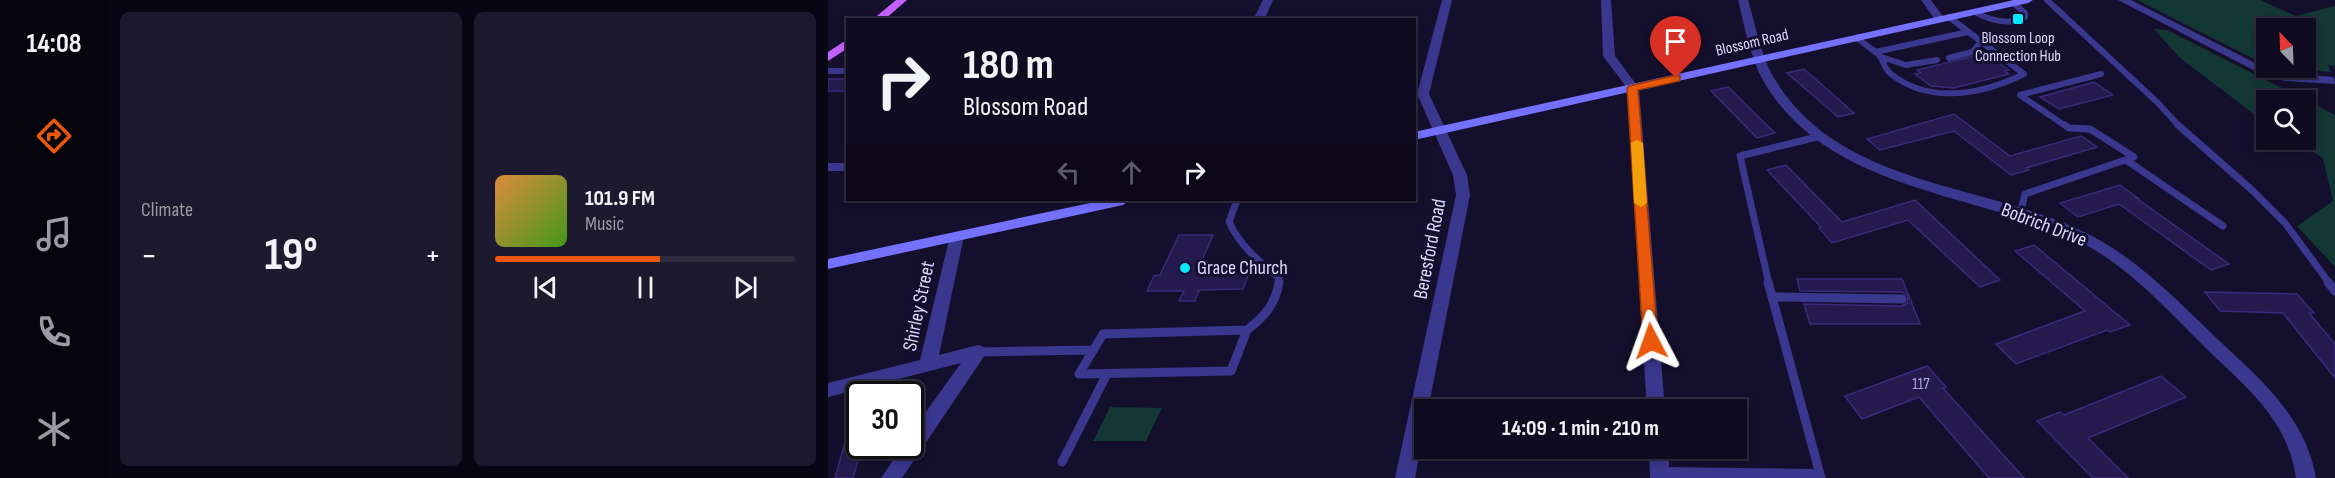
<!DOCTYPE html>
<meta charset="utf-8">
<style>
:root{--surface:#0f0b21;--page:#1d192e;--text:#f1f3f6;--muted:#9b9ba5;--line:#2f2b3f;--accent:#ea580c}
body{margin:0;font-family:"Sofia Sans Condensed",sans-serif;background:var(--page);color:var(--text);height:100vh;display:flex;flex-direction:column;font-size:22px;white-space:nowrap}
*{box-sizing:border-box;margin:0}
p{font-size:20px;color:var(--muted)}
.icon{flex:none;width:33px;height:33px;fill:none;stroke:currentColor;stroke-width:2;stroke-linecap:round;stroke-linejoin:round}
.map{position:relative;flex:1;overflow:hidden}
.details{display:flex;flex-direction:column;gap:12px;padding:12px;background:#080612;width:720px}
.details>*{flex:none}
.guide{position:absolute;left:18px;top:18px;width:570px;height:183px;border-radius:0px;box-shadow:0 3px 9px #0003,0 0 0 2px var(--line);background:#0f0b21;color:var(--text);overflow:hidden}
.needle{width:39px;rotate:337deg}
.controls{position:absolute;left:1428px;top:18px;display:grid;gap:12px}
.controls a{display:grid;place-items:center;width:60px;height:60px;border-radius:0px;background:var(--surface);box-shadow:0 3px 9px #0003,0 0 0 2px var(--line);font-size:30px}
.speed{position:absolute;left:18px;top:381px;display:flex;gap:12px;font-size:30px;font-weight:700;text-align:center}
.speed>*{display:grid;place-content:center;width:78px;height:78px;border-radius:50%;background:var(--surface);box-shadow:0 3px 9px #0003,0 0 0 2px var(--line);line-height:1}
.speed .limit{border:3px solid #111;border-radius:9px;background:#fff;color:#111}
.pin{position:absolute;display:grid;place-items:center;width:51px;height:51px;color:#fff;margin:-62px -26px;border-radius:50% 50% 50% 0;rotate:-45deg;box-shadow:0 0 6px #0007}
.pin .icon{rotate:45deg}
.me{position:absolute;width:66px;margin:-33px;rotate:356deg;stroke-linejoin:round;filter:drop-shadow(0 0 4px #0008)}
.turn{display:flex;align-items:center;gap:21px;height:126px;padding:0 18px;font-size:27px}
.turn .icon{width:78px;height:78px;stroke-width:2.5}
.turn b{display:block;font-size:42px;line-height:51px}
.lanes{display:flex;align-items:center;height:57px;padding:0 18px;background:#0003;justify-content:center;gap:30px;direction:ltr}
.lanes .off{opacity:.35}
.big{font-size:45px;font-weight:700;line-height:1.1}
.details .tile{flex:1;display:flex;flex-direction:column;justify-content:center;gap:9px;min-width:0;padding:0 21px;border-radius:9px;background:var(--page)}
.song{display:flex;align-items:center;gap:18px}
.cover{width:72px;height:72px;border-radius:9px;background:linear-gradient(135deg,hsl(30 70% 55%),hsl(100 70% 35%))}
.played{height:6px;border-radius:3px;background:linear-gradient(90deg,var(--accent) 55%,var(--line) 55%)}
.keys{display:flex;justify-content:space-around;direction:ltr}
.heat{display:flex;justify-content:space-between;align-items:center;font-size:33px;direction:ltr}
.details .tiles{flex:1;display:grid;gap:12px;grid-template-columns:repeat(2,1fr)}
.trip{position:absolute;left:586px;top:399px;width:333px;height:60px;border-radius:0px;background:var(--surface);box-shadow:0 3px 9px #0003,0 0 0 2px var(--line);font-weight:700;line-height:60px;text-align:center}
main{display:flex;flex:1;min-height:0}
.tabs{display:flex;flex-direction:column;width:108px;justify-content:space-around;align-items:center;background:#06040d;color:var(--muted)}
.tabs .icon{width:42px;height:42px}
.tabs .selected{color:var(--accent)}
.tabs b{font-size:27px;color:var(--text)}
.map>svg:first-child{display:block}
.green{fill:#123735}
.building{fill:#241a4e;stroke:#3a2a7c;stroke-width:1.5}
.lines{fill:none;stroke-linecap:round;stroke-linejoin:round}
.lane-far2{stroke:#3a378e;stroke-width:6}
.lane-far1{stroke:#3a378e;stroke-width:7}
.lane{stroke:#3a378e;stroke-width:9}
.street{fill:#3a378e;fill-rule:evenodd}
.secondary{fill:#7471ff;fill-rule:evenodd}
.primary{fill:#c361ff;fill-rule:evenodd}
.route{fill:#ea580c;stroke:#983908;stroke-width:1.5}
.slow{fill:#f59e0b}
.poi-dot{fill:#06e8ff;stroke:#140f2c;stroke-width:2}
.labels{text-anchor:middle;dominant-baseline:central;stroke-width:6;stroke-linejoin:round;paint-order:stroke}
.far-poi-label{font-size:16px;fill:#dedaff;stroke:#140f2c}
.far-street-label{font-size:16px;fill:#dedaff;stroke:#140f2c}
.number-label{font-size:16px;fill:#b0aad3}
.street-label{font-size:20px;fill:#dedaff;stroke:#140f2c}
.poi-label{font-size:20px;fill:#dedaff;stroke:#140f2c;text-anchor:start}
</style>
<main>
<nav class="tabs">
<b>14:08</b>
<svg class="icon selected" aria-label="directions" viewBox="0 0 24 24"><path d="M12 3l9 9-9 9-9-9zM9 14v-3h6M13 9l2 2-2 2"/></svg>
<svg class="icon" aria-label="music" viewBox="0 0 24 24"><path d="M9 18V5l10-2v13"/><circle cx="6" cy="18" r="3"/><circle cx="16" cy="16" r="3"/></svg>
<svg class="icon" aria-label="phone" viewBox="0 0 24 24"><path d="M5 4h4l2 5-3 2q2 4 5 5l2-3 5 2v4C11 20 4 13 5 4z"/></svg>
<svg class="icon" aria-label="climate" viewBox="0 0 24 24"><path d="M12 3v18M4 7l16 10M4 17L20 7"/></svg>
</nav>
<section class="details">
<div class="tiles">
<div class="tile"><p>Climate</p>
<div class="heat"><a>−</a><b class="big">19°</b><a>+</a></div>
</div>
<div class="tile">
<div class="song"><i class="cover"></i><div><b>101.9 FM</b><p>Music</p></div></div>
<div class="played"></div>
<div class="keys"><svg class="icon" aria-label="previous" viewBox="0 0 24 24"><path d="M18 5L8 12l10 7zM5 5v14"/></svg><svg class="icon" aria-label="pause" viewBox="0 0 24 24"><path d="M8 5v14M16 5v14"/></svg><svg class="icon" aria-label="next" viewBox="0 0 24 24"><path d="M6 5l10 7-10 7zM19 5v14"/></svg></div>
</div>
</div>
</section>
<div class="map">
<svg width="1507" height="478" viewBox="0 0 1507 478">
<rect width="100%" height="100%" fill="#140f2c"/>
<path class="green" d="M1309,0H1432L1468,16L1507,6V66L1500,65L1503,72L1448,68H1478V28H1438V65Z
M1326,29L1339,30L1507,115V267L1469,226L1505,201L1495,158L1466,140H1478V100H1438V123L1352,58Z
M282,407L334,408L318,441H265Z"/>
<path class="building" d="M1150,55L1155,58L1160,56L1181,70L1176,71L1181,74L1126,88L1103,86L1087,74L1093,73L1089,70Z
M976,69L1026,113L1010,117L959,73Z
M0,79H20V91H0Z
M1266,82L1285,95L1231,109L1212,97Z
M900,87L947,133L929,138L883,91Z
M1126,114L1182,156L1253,136L1269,147L1198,168L1201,170L1183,175L1126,131L1052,150L1039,139Z
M958,165L1014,222L1087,200L1172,280L1152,287L1080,220L1004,243L991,228L993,227L939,170Z
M1292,185L1310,198H1308L1401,264L1383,270L1291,204L1250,217L1232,203Z
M351,235H385L372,265H379L377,271L422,270L415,289L371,290L367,301H351L356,291H319L326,276L332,275Z
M1206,245L1302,325L1282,332L1279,330L1188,364L1168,344L1257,311L1187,251Z
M969,279H1074L1092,324H982L976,304L1074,306L1079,303L1080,296L1074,292L972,291Z
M1377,292L1469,294L1486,313H1481L1507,344V378L1455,313L1392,311Z
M1099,366L1118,387L1115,388L1196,478H1161L1091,397L1034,419L1017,396Z
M1333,376L1358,397L1260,438L1300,478H1265L1209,421L1232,412L1236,415Z
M32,432V446H34L25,478H7L19,435Z"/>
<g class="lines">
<path class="lane-far2" d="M1219,0L1329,102L1352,127
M1147,12C1163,21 1180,26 1197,17V13L1185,3
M1029,38C1036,44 1045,49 1051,55C1056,61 1056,69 1063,74C1102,105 1155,94 1196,74L1121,17
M1047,52L1140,32
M1053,57L1078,65L1109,60
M1121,58L1144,52L1153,42
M1239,127L1192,95L1273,74"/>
<path class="lane-far1" d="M1350,125L1425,191L1457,223L1502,284
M1298,160L1395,226
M409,200L401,222C412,246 431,261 451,278L450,284
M1192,214L1197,194L1306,157L1262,129L1241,128L1237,125
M941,284L912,156L993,136"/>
<path class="lane" d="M940,282L993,478
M1500,282L1507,291
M944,297L1074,299
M419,330L403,371L251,374L275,334Z
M419,330C436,317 448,304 451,282
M151,352L265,350
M234,462L279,374"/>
<path class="street" d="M435,0H445L436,20H425Z
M614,0H624L601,94L639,175L642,195L600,410H597V426L587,478H567L628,195L625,175L589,94Z
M773,0H783L787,56L811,88L837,410H819L799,88L775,56Z
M910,0H920C928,26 933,58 948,81C1015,189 1160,182 1262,235C1315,262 1355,307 1398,347C1439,385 1478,421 1488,478H1468C1460,423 1425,393 1387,357C1344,316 1303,266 1248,240C1145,192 1000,191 936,82C922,58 917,27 910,0Z
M1093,0H1103L1117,19L1116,21H1108Z
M1290,0H1303L1441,70L1457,73L1506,77L1507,84L1457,81L1433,74Z
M0,68H20V74H0Z
M0,163H20V171H0Z
M129,231L136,236L111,355L150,345L156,347L159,352L74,478H53L75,446H82V434L133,363L0,397V383L92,360L122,236Z
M821,448H841V467L987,469L994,472L997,478H822Z"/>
<path class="secondary" d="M1186,0H1205L1200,3L586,140V132Z
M276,200H302L295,205L0,269V259Z"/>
<path class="primary" d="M68,0H79L56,20H44Z
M20,39V48L0,61V52Z"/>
</g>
<path class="route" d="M848,75L852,76V81L810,90L830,341L828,345H817L815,341L799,88L801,86Z"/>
<path class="slow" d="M809,140L815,143L819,203L813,207L806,203L803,143Z"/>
<g class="poi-dot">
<rect x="1184" y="13" width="12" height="12" rx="3"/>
<circle cx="357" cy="268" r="6"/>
</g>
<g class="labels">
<g class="far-poi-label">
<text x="1190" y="38">Blossom Loop<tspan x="1190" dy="18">Connection Hub</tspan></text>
</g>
<g class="far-street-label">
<text transform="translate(924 43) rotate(-13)">Blossom Road</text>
</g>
<g class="number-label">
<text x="1093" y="384">117</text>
</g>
<g class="street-label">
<text transform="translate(1216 225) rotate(21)">Bobrich Drive</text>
<text transform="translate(602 249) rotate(-79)">Beresford Road</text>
<text transform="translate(91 306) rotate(-78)">Shirley Street</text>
</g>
<g class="poi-label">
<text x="369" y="268">Grace Church</text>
</g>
</g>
</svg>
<div class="controls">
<a><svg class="needle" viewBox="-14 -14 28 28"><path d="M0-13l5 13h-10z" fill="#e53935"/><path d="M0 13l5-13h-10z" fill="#9b9ba5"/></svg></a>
<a><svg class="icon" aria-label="search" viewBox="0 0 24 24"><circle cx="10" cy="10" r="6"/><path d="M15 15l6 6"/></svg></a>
</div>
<div class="speed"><div class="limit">30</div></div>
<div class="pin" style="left:848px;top:78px;background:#d93025"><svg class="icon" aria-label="arrive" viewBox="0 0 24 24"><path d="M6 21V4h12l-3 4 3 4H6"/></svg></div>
<svg class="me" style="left:823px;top:341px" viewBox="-20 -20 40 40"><path d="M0-17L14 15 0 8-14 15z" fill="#ea580c" stroke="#fff" stroke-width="4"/></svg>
<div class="trip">14:09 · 1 min · 210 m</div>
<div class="guide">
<div class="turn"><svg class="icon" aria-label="right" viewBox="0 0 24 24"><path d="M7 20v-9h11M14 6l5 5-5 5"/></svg><div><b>180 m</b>Blossom Road</div></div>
<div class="lanes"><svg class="icon off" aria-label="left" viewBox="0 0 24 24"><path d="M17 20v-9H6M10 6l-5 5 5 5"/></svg><svg class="icon off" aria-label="ahead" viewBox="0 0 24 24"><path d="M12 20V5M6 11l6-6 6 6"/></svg><svg class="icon" aria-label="right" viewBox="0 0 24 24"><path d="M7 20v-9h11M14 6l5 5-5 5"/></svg></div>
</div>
</div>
</main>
